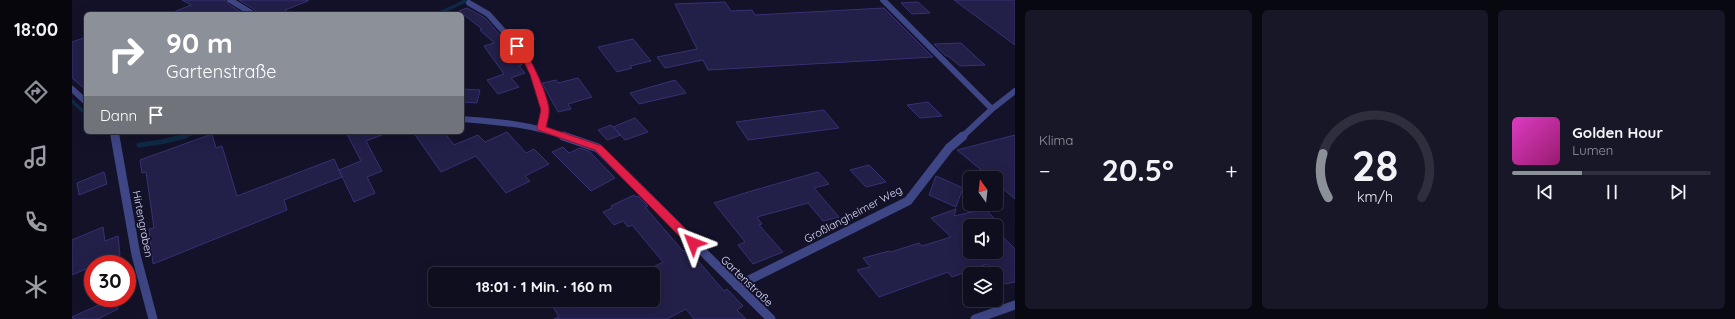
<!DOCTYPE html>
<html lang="de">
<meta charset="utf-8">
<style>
:root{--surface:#0e0e1f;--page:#171728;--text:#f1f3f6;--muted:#9b9ca4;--line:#2e2e3d;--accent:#8c9099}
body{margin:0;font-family:Quicksand,sans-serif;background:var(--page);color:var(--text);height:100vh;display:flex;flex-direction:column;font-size:15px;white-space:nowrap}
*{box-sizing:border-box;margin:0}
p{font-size:13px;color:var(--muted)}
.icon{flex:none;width:22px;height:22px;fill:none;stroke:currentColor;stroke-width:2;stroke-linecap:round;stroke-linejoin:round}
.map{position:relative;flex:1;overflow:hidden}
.drawer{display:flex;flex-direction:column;gap:10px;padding:10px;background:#080811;width:720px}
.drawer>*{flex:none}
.banner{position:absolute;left:12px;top:12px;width:380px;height:122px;border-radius:6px;box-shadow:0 4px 16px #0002,0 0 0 1px var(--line);background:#8c9099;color:#fff;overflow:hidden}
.needle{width:26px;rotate:345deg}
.tools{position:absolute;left:891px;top:171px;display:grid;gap:8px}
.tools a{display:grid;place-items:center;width:40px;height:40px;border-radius:6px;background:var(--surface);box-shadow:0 4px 16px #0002,0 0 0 1px var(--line);font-size:20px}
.speed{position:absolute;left:12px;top:255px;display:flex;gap:8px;font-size:20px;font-weight:700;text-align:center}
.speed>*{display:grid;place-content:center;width:52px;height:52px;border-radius:50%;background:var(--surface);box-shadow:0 4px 16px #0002,0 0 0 1px var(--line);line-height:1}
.speed .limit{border:6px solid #d22;background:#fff;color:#111}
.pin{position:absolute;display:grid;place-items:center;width:34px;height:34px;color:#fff;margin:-17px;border-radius:8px;box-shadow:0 2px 6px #0006}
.me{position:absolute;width:44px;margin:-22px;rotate:315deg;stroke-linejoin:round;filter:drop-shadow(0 0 3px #0008)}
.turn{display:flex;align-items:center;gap:14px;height:84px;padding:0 16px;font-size:18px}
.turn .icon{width:52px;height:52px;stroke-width:2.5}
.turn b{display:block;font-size:28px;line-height:34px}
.then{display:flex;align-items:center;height:38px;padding:0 16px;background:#0003;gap:8px;font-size:15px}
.big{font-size:30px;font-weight:700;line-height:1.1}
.drawer .card{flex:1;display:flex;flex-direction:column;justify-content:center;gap:6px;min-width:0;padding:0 14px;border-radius:6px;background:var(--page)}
.drawer .dial{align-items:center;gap:0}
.dial svg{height:104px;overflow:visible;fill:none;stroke:var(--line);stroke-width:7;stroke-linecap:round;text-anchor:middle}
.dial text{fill:var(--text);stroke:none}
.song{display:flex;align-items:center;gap:12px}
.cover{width:48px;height:48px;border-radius:6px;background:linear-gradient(135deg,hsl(310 70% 55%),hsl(320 70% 35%))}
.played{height:4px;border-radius:2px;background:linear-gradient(90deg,var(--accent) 35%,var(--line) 35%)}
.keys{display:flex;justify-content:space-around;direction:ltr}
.heat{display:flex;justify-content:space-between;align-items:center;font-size:22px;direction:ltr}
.drawer .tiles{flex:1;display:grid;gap:10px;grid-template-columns:repeat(3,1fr)}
.trip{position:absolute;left:356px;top:267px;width:232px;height:40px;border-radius:6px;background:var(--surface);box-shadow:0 4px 16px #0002,0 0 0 1px var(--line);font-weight:700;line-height:40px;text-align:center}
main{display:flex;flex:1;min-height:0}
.tabs{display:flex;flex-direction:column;width:72px;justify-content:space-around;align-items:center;background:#06060c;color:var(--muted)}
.tabs .icon{width:28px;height:28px}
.tabs .active{color:var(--accent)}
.tabs b{font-size:18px;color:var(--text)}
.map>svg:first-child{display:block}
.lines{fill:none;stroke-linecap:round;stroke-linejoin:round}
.stream-far1{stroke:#0e2a46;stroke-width:3.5}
.stream{stroke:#0e2a46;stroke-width:5}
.building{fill:#221f49;stroke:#363274}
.street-far1{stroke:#3f4685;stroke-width:6}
.street{stroke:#3f4685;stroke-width:9}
.route{fill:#e11d48;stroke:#92132f}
.labels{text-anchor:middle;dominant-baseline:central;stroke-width:4;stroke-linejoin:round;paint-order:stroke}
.street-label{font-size:11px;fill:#dcdcfd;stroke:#131229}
</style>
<main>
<nav class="tabs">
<b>18:00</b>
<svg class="icon active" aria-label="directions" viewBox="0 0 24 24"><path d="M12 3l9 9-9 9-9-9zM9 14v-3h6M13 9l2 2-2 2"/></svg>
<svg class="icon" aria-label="music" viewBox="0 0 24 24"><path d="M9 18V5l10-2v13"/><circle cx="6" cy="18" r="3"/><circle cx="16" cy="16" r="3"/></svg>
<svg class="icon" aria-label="phone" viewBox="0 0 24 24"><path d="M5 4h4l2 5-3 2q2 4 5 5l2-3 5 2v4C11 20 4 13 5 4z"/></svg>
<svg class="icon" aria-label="climate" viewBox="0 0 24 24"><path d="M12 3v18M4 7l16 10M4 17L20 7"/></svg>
</nav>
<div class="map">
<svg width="943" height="319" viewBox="0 0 943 319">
<rect width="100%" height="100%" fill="#131229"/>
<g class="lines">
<path class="stream-far1" d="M365,14L396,0
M0,101L14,114
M111,137L124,132"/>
<path class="stream" d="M67,145L89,142L114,136"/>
</g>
<path class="building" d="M110,0H153L156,4L172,14H100L99,13L119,5Z
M167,0H236V1L213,10L218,14H186L183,10Z
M882,0H943V45Z
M653,2L659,11L680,10L683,15L812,8L861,57L636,70L631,60L593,68L585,57L625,49L603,4Z
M846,2L858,13L840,14L829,3Z
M395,8L413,18L429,36L442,54L441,55L450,65L447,66L453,73L439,78L447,87L426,94L415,80L432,74L412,46L422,43L408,30L410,29L387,11Z
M14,37V90L0,78V42Z
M561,39L579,61L558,66L560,68L545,72L526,47Z
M889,43L903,56L913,65L888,66L876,56H874L862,44Z
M506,78L520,97L496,104L499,109L486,112L470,83L484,80L486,83Z
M603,80L614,93L567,104L558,93Z
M390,89L408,90L405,103L390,102Z
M856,102L870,116L848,118L835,105Z
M752,110L767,128L676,140L664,122Z
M563,118L576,132L553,140L541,127Z
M539,125L549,135L535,140L526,130Z
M274,132L315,133L294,141L310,171L295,177L303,193L282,202L267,170L289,161Z
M341,132H372L382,145L406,135L413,142L435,132L454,153L462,149L477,164L453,176L458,181L434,193L404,156L369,172Z
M140,134L144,148L150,146L165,196L262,159L270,177L212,200L215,210L81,264L77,229L82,228L74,172L70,173L68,160Z
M943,135V199L924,183V178H919L885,150Z
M491,147L497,153L508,148L517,151L543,178L519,191L480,152Z
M797,165L814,182L794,187L778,170Z
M32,172L35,184L7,195L5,183Z
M746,172L757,184L742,188L767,217L751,221L736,203L685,217L690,224L687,225L711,252L681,264L666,245L673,242L642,203L676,192Z
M864,176L891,188L884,207L857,195Z
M562,195L563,197L566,196L576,206L573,207L611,251L616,249L652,291L655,289L671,306L665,310L674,319H622L614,309L595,319H482L487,317L477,300H497L502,308L518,300H581V267L591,262L560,225L556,227L551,221L542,225L531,212L540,208L539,206Z
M884,209L882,216L913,209L930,226H898V252H924V230L943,249V282L933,284L915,264L880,277L876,272L807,297L785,270L798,267L791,258L817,251L819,252L847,243L850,246L879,237L859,218Z
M31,227L33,241L46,236L48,255L26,264H21V266L0,275V240Z
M42,298H44L46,309L26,319H0V317Z"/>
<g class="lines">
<path class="street-far1" d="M158,0L181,14
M811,0L920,109
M397,3L416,14L451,53L461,74L474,110L469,128
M0,89L14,102
M390,119C427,122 459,124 493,137
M42,132L43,137
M890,137L920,109L943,91"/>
<path class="street" d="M43,136L64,255L81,319
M491,136L526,148L699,319
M665,286L836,201L877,148L891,136
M903,319L943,305"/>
</g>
<path class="route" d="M445,44C456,48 478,100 477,111C477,116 475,122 474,127L530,146L624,239L626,243L624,246L621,247L617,246L523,150L466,130L465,128L469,110L458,74L448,54L442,46Z"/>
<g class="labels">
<g class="street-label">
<text transform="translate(781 214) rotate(-28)">Großlangheimer Weg</text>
<text transform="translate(71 224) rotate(79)">Hirtengraben</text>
<text transform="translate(675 281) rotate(44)">Gartenstraße</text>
</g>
</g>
</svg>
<div class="tools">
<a><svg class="needle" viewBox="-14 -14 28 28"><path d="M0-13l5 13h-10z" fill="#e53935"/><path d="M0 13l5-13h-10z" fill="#9b9ca4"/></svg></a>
<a><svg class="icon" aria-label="sound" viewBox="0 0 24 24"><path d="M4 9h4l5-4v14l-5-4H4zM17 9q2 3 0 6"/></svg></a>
<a><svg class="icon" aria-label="layers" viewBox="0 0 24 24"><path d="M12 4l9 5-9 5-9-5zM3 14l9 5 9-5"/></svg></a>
</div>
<div class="speed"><div class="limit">30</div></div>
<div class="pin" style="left:445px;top:46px;background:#d93025"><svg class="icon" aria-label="arrive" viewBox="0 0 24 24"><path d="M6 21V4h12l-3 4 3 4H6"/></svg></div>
<svg class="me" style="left:621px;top:243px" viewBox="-20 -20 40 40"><path d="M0-17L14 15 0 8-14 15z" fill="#e11d48" stroke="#fff" stroke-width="4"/></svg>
<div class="trip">18:01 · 1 Min. · 160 m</div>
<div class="banner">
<div class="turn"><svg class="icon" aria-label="right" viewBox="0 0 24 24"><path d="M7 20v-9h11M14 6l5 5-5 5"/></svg><div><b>90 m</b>Gartenstraße</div></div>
<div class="then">Dann<svg class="icon" aria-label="arrive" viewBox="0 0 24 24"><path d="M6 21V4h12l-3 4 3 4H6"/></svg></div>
</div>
</div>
<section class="drawer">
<div class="tiles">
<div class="card"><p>Klima</p>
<div class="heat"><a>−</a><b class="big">20.5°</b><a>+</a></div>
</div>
<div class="card dial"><svg viewBox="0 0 100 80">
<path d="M14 69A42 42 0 1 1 86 69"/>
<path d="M14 69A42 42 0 0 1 10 35" stroke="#8c9099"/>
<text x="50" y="56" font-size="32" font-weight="700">28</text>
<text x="50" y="72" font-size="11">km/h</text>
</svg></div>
<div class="card">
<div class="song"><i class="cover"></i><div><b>Golden Hour</b><p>Lumen</p></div></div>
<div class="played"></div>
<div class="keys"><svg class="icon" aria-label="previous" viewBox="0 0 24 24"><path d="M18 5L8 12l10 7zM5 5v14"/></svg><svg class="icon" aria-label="pause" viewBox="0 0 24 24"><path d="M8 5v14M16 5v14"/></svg><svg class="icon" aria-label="next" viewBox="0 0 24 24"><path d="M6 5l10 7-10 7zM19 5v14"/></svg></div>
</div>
</div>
</section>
</main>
